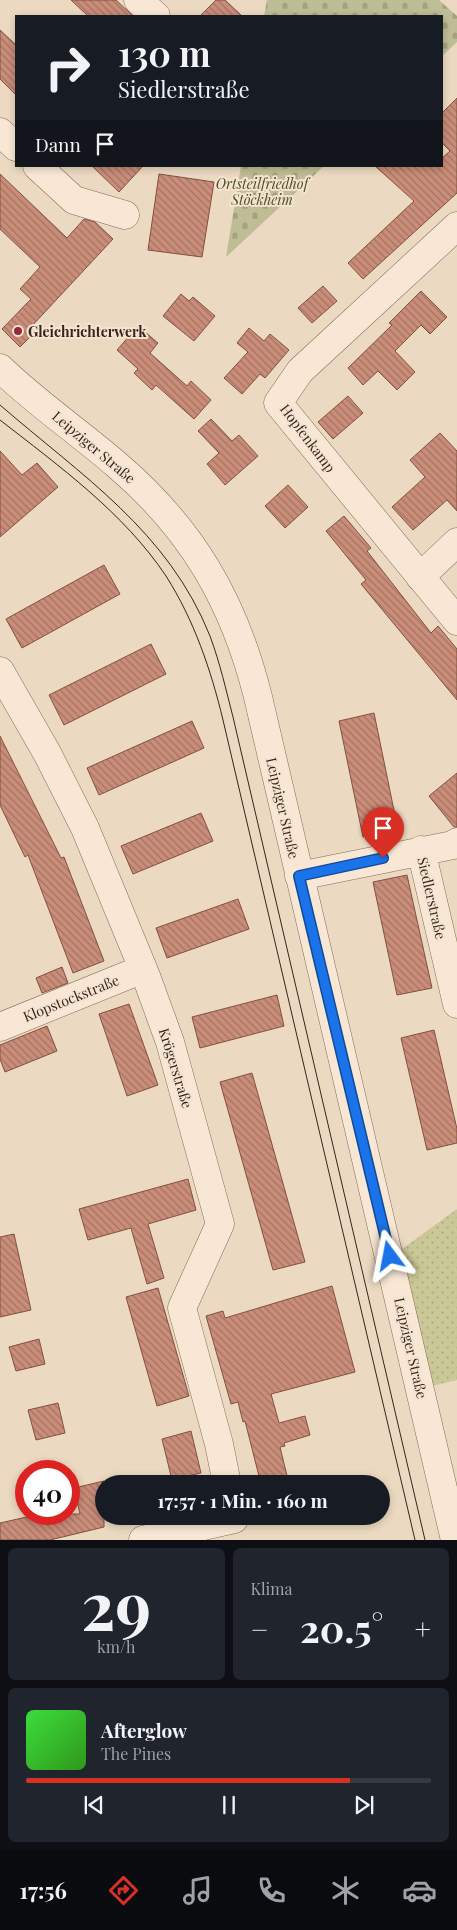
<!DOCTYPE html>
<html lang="de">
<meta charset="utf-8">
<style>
:root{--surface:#171b24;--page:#20242c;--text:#f1f3f6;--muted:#9ea1a6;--line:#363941;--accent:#d93025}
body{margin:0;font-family:"Playfair Display",serif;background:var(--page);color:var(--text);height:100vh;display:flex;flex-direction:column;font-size:19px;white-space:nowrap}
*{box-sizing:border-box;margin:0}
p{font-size:16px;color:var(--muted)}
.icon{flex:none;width:28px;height:28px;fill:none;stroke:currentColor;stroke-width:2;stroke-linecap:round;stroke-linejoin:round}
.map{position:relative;height:1540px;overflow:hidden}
.side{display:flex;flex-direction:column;gap:8px;padding:8px;background:#0d0f14;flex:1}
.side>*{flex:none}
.guide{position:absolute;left:15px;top:15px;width:428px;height:152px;border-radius:0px;box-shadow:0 2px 8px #0003;background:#171b24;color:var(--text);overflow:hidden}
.speed{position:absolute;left:15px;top:1460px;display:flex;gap:10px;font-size:25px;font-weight:700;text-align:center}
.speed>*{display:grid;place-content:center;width:65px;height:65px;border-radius:50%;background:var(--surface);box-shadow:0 2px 8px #0003;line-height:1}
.speed .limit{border:8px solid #d22;background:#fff;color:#111}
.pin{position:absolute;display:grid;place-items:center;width:42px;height:42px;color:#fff;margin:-51px -21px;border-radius:50% 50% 50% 0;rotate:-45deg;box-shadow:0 0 5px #0007}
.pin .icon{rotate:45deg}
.me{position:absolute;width:55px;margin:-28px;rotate:347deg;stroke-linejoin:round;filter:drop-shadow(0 0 4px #0008)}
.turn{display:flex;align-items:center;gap:18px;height:105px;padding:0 20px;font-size:22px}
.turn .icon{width:65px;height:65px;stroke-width:2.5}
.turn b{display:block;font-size:35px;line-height:42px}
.then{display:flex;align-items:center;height:48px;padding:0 20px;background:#0003;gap:10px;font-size:19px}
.big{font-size:38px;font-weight:700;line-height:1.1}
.side .tile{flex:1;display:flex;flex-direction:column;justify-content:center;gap:8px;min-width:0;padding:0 18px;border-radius:8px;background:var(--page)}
.side .dial{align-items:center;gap:0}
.dial b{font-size:65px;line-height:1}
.song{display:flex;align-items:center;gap:15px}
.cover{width:60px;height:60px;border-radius:8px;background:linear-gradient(135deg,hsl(120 70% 55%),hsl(110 70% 35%))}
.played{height:5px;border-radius:2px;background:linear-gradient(90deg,var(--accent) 80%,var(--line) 80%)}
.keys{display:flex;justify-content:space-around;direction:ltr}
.heat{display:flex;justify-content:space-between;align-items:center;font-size:28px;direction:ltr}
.side .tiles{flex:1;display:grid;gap:8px;grid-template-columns:1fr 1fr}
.tile:last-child{grid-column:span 2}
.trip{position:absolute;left:95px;top:1475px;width:295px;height:50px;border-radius:25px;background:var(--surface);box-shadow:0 2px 8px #0003;font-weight:700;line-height:50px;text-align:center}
.menu{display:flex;height:80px;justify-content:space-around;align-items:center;background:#090b0e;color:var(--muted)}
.menu .icon{width:35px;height:35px}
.menu .selected{color:var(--accent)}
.menu b{font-size:22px;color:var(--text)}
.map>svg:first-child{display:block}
.grass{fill:url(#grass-dots)}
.cemetery{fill:url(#cemetery-stones)}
.building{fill:url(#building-back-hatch);stroke:#835040}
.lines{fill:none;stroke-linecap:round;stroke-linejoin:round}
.minor-casing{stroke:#856a5a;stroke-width:29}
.minor{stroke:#f7e7d4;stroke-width:28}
.tram{stroke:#35251d;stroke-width:1}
.route-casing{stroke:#114b97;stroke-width:12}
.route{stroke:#1a73e8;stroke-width:9}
.poi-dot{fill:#922c3c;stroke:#f4e4d1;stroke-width:2}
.labels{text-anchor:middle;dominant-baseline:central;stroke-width:4;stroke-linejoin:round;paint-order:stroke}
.park-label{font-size:14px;font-style:italic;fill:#4d5125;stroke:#f4e4d1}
.poi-label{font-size:14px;font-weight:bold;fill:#35251d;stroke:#f4e4d1;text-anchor:start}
.street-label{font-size:14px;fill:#35251d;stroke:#f4e4d1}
</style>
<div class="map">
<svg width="457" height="1540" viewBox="0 0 457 1540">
<defs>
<pattern id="grass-dots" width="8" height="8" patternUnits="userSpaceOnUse" patternTransform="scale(1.25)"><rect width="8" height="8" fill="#cac896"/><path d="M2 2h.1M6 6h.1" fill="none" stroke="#aeac81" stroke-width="1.8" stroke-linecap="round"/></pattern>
<pattern id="cemetery-stones" width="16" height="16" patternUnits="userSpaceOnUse" patternTransform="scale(1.25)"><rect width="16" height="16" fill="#bebd95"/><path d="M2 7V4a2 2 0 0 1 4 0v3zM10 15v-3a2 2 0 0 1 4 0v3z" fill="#a4a280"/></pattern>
<pattern id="building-back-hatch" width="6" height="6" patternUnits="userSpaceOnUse" patternTransform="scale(1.25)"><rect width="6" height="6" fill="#c98d79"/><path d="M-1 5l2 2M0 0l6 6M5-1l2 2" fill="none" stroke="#a47363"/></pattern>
</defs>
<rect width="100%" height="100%" fill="#ecd9c1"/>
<path class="grass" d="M457,1209V1380L428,1387L398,1252Z"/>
<path class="cemetery" d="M267,0H439L457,16V42L441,57V16H264Z
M241,166H324L226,257Z"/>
<path class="building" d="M71,0H116L133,16H88Z
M216,0H225L242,16H200Z
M0,30L16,45V95L0,79Z
M457,98V193L363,279L348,263L414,201L375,166H441V159L450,151L441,142V114Z
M92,166H143L119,192Z
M0,174L67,238L84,219L95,222L113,239L30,328L35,332L20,347L2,329L31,299L20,289L40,267L0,229Z
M159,174L214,182L202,257L148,250Z
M323,286L337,301L312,323L298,308Z
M421,291L447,317L430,334L421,325L395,351L415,372L397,390L378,371L363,385L348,368L392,325L389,323Z
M181,294L189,301L193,297L215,316L194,341L163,316Z
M138,326L158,343L150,353L187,386L191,381L211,400L194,419L156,385L152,390L134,373L138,369L117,350Z
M249,328L264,341L270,334L289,350L265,378L260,374L242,394L224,378L248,352L237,343Z
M348,396L363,413L333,439L318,422Z
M211,419L232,441L239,435L258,456L225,485L207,464L219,453L198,431Z
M440,433L457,451V511L447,500L413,530L392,507L425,477L410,460Z
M0,451L22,475L37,463L58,487L0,537Z
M288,485L308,507L285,528L265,506Z
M344,516L371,548L367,551L431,633L438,626L457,649V700L361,584L366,580L326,531Z
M104,565L120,594L22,648L6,619Z
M151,644L166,674L64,725L49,695Z
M374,713L398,830L363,837L339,721Z
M192,721L204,748L99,795L87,768Z
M0,736L61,858L64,857L104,961L73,973L28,855L25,857L0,805Z
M457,773V827H454L429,796Z
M201,813L213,841L133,874L121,846Z
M407,875L432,988L397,995L373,882Z
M238,899L249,929L167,958L156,928Z
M62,967L68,983L42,993L36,978Z
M277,995L284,1026L200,1048L192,1017Z
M129,1004L158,1085L127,1096L99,1014Z
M47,1026L57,1051L5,1072L0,1059V1045Z
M434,1030L457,1129V1143L427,1150L401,1038Z
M252,1073L305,1262L273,1270L220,1082Z
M188,1179L196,1210L148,1224L164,1278L147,1284L131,1228L88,1240L79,1209Z
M14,1234L31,1310L0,1317V1237Z
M332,1286L355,1372L271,1394L279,1423L305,1416L310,1435L284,1443L285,1446L280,1447L289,1484H261L245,1421L243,1422L238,1402L231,1404L206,1316L223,1311L225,1318Z
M158,1288L189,1396L157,1406L126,1297Z
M39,1339L45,1364L16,1371L9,1347Z
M58,1403L65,1433L36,1440L28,1410Z
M191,1431L201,1473L172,1480L162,1439Z
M104,1481V1527L50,1540H0V1523L40,1514H80L74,1488Z"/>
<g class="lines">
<g class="minor-casing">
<path id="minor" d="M138,0L156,16
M0,132L16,147
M37,166L74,200L125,215
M457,226L300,371L278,403L457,621
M0,368C36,403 79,432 117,465C192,529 234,601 258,697L455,1540
M420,577L457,542
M0,671L47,753L85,828L146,976L170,1042L220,1224L182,1308L219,1444L227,1484
M421,850L457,1004
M299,876L453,845L457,842
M0,1027L143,969
M143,1540L234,1519"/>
</g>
<use href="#minor" class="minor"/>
<path class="tram" d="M0,405C82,476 168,531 210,636C220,663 226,690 233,717L425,1540
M0,420C59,466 124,513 166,576C194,620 211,670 223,720L415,1540"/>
</g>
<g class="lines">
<g class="route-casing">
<path id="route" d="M383,858L299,876L390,1256"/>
</g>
<use href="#route" class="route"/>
</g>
<circle class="poi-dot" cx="18" cy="331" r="5"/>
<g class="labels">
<g class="park-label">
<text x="262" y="183">Ortsteilfriedhof<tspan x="262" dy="16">Stöckheim</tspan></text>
</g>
<g class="poi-label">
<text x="28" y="331">Gleichrichterwerk</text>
</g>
<g class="street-label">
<text transform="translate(308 438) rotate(53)">Hopfenkamp</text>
<text transform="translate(94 447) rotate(40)">Leipziger Straße</text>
<text transform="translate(283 808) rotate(77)">Leipziger Straße</text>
<text transform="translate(432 898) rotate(77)">Siedlerstraße</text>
<text transform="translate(71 998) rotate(-22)">Klopstockstraße</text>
<text transform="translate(176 1068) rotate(73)">Krögerstraße</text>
<text transform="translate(411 1348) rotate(77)">Leipziger Straße</text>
</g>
</g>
</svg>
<div class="speed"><div class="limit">40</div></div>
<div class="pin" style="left:383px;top:858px;background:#d93025"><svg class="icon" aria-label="arrive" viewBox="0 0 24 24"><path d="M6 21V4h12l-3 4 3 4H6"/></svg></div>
<svg class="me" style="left:390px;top:1256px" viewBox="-20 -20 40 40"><path d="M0-17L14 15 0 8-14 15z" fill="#1a73e8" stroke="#fff" stroke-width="4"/></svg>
<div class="trip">17:57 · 1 Min. · 160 m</div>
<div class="guide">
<div class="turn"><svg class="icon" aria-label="right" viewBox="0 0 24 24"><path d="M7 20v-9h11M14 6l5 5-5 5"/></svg><div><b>130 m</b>Siedlerstraße</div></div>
<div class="then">Dann<svg class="icon" aria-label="arrive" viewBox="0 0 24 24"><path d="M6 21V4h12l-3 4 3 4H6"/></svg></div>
</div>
</div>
<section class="side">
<div class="tiles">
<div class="tile dial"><b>29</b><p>km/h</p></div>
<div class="tile"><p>Klima</p>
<div class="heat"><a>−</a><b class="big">20.5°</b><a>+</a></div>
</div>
<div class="tile">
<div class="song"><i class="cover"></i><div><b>Afterglow</b><p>The Pines</p></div></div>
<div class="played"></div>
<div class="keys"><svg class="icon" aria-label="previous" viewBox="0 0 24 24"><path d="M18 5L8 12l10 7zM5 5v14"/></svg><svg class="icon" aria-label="pause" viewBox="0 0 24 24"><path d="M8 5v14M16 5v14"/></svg><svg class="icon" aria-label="next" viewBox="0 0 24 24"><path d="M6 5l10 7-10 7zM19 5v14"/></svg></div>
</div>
</div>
</section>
<nav class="menu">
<b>17:56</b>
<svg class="icon selected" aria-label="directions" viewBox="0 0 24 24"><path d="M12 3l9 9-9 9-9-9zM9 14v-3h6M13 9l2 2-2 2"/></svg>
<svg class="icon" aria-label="music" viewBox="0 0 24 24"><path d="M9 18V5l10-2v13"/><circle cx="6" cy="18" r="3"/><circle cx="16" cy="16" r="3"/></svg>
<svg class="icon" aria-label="phone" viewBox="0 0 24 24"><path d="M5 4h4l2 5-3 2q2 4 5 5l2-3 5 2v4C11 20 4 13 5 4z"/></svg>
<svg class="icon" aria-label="climate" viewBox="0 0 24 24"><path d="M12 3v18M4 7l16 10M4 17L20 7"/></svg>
<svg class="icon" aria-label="car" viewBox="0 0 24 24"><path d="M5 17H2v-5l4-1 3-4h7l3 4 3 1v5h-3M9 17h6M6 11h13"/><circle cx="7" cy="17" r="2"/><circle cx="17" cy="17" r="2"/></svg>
</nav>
